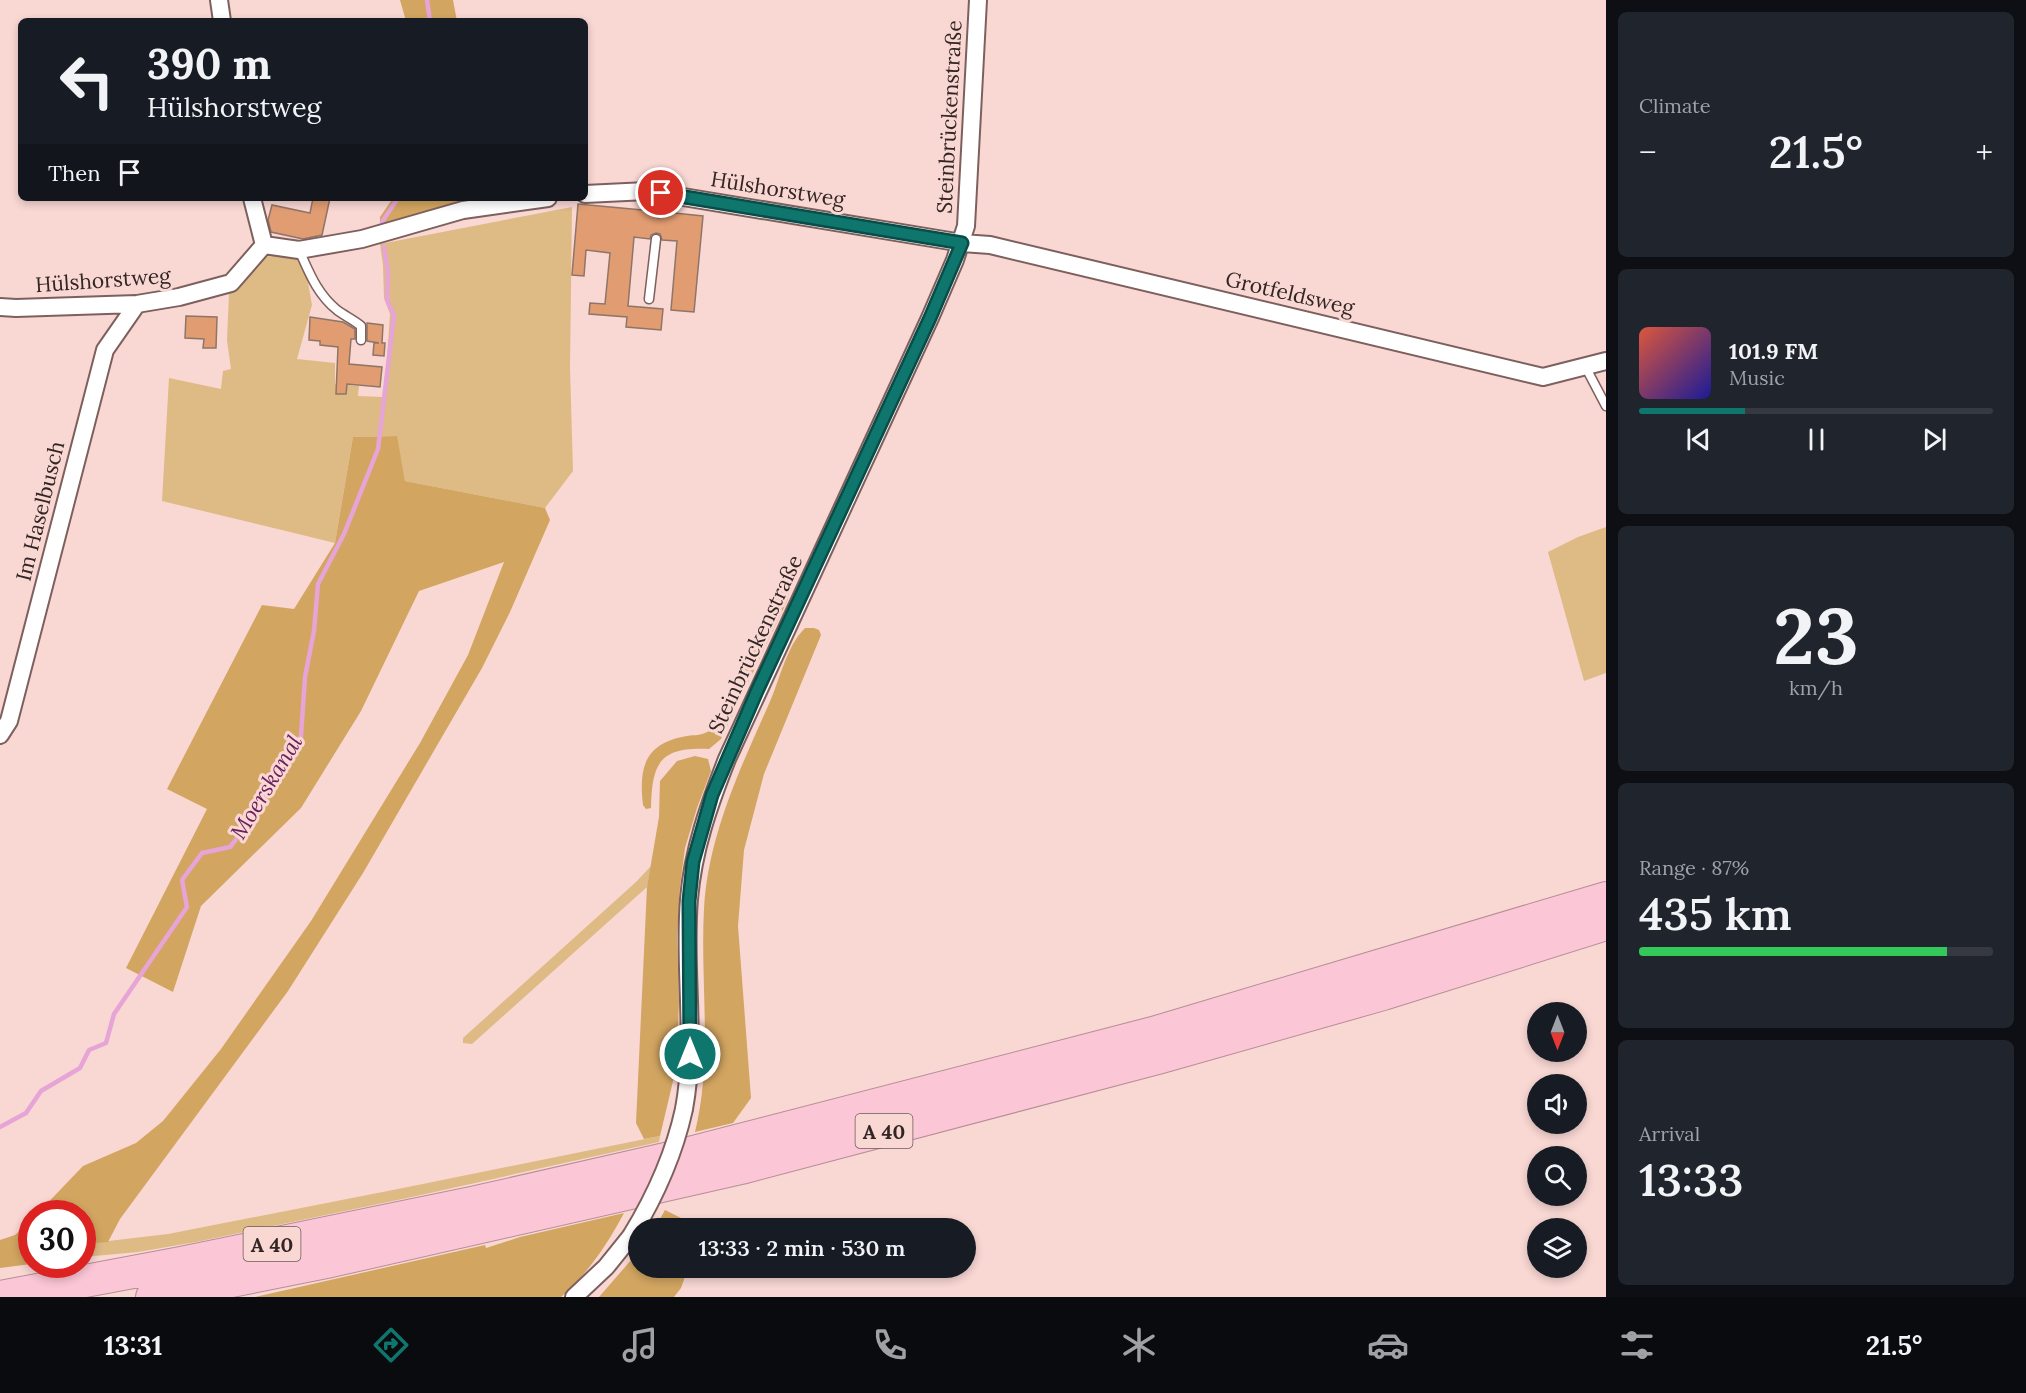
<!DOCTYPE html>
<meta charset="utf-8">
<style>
:root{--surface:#171b24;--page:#20242c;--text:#f1f3f6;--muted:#9ea1a6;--line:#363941;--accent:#0f766e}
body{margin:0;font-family:Lora,serif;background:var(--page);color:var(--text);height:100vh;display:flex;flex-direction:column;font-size:22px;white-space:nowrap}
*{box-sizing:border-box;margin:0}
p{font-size:20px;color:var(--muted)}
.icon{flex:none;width:33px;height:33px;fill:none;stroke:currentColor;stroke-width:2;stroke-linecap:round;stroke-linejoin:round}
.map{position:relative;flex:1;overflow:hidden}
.drawer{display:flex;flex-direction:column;gap:12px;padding:12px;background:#0d0f14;width:420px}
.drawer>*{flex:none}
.banner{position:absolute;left:18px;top:18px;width:570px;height:183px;border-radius:9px;box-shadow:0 3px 9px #0003;background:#171b24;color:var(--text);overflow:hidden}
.needle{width:39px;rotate:180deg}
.fabs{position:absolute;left:1527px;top:1002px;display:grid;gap:12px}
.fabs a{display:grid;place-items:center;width:60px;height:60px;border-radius:50%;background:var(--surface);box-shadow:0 3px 9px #0003;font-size:30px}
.speed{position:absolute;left:18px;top:1200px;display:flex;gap:12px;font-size:30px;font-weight:700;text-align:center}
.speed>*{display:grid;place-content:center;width:78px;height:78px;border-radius:50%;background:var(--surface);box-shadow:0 3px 9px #0003;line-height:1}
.speed .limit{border:9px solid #d22;background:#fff;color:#111}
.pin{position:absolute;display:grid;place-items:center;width:51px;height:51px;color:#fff;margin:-26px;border:3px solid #fff;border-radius:50%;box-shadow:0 2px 6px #0007}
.me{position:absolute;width:66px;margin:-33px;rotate:0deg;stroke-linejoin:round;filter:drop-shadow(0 0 4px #0008)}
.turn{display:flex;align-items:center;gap:21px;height:126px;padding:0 30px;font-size:27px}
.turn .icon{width:78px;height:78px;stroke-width:2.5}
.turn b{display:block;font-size:42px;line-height:51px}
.then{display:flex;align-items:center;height:57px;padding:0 30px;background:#0003;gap:12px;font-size:22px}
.big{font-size:45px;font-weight:600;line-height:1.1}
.drawer .card{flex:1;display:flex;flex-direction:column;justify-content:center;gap:9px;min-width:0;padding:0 21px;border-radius:9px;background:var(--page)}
.drawer .dial{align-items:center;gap:0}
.dial b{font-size:78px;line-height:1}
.song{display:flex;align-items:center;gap:18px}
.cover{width:72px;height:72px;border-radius:9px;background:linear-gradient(135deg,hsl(10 70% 55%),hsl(240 70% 35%))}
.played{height:6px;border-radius:3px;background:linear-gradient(90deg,var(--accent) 30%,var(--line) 30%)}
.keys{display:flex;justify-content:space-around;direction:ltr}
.heat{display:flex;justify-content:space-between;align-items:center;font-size:33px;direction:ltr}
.charge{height:9px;border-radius:4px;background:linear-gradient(90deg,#34c759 87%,var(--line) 0)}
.trip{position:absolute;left:628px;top:1218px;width:348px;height:60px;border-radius:30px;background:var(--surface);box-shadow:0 3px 9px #0003;font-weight:600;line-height:60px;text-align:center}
.tabs{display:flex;height:96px;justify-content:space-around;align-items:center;background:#090b0e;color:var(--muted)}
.tabs .icon{width:42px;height:42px}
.tabs .active{color:var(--accent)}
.tabs b{font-size:27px;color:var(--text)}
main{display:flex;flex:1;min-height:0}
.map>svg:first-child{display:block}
.green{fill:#deba85}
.forest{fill:#d2a561}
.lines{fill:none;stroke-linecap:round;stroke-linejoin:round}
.stream{stroke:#e6a4d7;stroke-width:4.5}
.building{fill:#e29c72;stroke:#8f7567;stroke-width:1.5}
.service-casing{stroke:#7d605d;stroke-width:11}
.minor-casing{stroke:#7d605d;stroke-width:20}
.motorway-casing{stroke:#b58e97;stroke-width:34}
.service{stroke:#fff;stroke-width:8}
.minor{stroke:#fff;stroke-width:16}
.motorway{stroke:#fbc6d5;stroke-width:32}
.minor-bridge-casing{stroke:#7d605d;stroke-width:20;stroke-linecap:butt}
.minor-bridge{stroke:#fff;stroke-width:16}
.route-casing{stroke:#0a4d48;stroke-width:15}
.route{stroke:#0f766e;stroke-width:10}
.labels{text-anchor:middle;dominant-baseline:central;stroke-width:6;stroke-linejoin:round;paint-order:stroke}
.shield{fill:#f9d7d3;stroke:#6e5b58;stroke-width:1.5}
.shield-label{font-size:20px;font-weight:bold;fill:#322624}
.street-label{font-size:21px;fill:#322624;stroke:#f9d7d3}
.water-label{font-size:22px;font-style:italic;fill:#691e5d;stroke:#f9d7d3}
</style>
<main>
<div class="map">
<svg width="1606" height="1297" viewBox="0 0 1606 1297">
<rect width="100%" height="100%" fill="#f9d7d3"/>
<path class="green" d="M572,207L570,368L573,471L545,508L405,481L396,436L353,437L335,543L162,501L169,378L221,389L223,371L231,369L227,340L229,294L238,286L259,257L303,254L312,305L297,359L335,363V384L359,386L358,396L382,397L385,387L390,314L384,298L383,265L380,244Z
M1606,527V673L1584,681L1548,552L1578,537Z
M651,866L647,887L472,1044L463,1043V1038L636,882Z
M660,1136L659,1142L412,1197L196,1242L138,1252L83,1257V1244L168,1234L403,1188Z"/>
<path class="forest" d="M400,0H453L457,21H406Z
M393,198H462L460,207L380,231V217Z
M397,436L405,481L545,508L550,520L510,612L482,668L363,873L288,991L120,1219L108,1242L83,1244L82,1214L38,1213L83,1166L136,1143L163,1121L221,1049L311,921L420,743L468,655L504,562L419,591L361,711L301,808L201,906L173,992L126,968L207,809L167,789L262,605L294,609L335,543L353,437Z
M789,586L788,599L721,739L709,749C660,747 652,762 651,808L646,809L643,805C639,771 643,745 682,737C691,734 700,737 709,731L776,591Z
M805,628H814L819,630L821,635L764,774L744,850L738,926L751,1098L733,1123L695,1132C713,1059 700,983 704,909C708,837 739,771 768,706C780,681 785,648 805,628Z
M695,756L708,759L711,771L697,808L685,848L680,886L677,939L679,1003L677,1052L674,1077L660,1136L644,1139L636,1123L647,887L659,817L660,781L677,761Z
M665,1210L693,1224V1228H655Z
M624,1213C607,1245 588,1273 561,1297H255L485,1245L486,1248L520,1237Z
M31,1220V1264L0,1268V1240L15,1235Z
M639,1251V1268H688L681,1288L674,1297H599Z"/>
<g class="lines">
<path class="stream" d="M427,0L430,21
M383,229L382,222L398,198
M0,1127L26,1113L41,1091L80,1068L89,1050L106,1043L114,1014L187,907L182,880L202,853L230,847L245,828L301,736L305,677L314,631L318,584L344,534L378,449L394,315L387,300L388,272L384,247"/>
</g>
<path class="building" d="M313,198H330L322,235L303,239L271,232L268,220L272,205L310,213Z
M578,204L653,211L655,217L659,218L664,216L665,212L703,216L694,312L671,310L677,241L662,240L660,234L656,233L651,235L650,239L634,237L628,306L663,309L661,330L626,327L627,317L589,314L590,303L605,304L610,253L586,250L584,276L572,275Z
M186,316L217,317L216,348H203L204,339L185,338Z
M310,317L343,322L355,329V339H351L349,364L382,367L380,387L347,384L346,394H336L338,347L320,345V341L309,340Z
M367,323L383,325L382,343H385L384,356L373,355L374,343H379L367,341Z"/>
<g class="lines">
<g class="service-casing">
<path id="service" d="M659,212L661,193
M299,250C309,272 317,294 337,310C345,316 354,320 361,326V340
M649,299L656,239
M1585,366L1606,406"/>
</g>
<g class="minor-casing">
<path id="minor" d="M219,0L222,21
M585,194L647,191L962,243L990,245L1543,377L1606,361
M252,198L264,245L299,250L362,239L463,210L548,198
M0,307L16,308L137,304L179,297L231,283L264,245
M0,735L9,721L105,350L137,304
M684,1109C697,1039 683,969 689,899C693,850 709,805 727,759L930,318L955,260L966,226L978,0
M574,1297L606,1267L631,1236"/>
</g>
<g class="motorway-casing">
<path id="motorway" d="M0,1297L181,1263L472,1203L678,1156L1153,1033L1606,898
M152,1297L331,1261L741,1168L1161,1057L1383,994L1606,924"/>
</g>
<use href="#service" class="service"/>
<use href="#minor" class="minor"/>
<use href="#motorway" class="motorway"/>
<g class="minor-bridge-casing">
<path id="minor-bridge" d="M631,1236C656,1195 674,1155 684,1109"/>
</g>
<use href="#minor-bridge" class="minor-bridge"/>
</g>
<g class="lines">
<g class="route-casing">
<path id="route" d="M661,193L962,243L930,318L757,691L712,795L693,862L689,901L690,1054"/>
</g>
<use href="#route" class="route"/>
</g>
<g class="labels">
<g class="shield">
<rect x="855.5" y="1114" width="57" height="34" rx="4.5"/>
<rect x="243.5" y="1227" width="57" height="34" rx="4.5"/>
</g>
<g class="shield-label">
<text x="884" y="1131">A 40</text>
<text x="272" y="1244">A 40</text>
</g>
<g class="street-label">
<text transform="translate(949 117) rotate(-87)">Steinbrückenstraße</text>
<text transform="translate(778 189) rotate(9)">Hülshorstweg</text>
<text transform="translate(103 280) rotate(-4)">Hülshorstweg</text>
<text transform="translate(1290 293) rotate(13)">Grotfeldsweg</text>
<text transform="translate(40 511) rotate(-76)">Im Haselbusch</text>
<text transform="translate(755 644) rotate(-65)">Steinbrückenstraße</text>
</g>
<g class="water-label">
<text transform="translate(266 787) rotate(-59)">Moerskanal</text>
</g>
</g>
</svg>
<div class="fabs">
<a><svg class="needle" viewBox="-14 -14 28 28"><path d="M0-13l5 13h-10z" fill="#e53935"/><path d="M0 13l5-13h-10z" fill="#9ea1a6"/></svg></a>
<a><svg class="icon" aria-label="sound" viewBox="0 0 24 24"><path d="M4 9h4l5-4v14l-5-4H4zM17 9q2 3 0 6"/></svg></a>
<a><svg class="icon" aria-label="search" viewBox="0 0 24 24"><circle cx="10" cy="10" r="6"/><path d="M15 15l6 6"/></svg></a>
<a><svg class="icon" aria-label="layers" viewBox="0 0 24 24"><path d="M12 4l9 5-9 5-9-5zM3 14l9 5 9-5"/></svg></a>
</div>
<div class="speed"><div class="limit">30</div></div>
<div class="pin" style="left:661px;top:193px;background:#d93025"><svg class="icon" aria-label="arrive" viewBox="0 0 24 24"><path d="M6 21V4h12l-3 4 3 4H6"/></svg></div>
<svg class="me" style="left:690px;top:1054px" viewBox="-20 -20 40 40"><circle r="17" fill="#0f766e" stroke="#fff" stroke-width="3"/><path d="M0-11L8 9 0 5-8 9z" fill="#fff"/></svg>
<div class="trip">13:33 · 2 min · 530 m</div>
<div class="banner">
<div class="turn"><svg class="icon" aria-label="left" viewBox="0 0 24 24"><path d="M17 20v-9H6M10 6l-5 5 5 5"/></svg><div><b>390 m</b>Hülshorstweg</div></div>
<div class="then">Then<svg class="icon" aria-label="arrive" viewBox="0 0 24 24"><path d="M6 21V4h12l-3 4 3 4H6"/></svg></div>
</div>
</div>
<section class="drawer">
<div class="card"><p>Climate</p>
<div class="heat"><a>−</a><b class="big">21.5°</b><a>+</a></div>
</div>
<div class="card">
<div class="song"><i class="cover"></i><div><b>101.9 FM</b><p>Music</p></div></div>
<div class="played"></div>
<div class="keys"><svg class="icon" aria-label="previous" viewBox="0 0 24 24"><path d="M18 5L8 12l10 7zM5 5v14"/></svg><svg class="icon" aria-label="pause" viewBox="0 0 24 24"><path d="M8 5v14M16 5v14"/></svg><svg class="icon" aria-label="next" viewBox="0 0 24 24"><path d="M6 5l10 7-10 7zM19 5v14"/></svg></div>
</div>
<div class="card dial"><b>23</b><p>km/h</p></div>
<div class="card"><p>Range · 87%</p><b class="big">435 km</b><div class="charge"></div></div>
<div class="card"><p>Arrival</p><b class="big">13:33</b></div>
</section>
</main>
<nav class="tabs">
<b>13:31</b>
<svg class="icon active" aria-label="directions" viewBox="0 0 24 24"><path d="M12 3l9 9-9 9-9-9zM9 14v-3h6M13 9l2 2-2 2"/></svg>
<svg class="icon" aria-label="music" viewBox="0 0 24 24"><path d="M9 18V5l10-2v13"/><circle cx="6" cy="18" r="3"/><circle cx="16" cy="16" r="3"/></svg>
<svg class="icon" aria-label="phone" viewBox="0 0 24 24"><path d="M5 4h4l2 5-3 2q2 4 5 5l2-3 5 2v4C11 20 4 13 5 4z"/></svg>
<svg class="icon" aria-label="climate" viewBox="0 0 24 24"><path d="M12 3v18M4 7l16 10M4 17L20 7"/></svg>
<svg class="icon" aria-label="car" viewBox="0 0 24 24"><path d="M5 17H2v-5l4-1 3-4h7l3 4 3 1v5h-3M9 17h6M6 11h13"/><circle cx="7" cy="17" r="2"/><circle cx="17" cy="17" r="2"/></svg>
<svg class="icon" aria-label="filters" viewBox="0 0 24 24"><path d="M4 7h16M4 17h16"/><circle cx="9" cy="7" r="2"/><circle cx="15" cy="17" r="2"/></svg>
<b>21.5°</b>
</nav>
